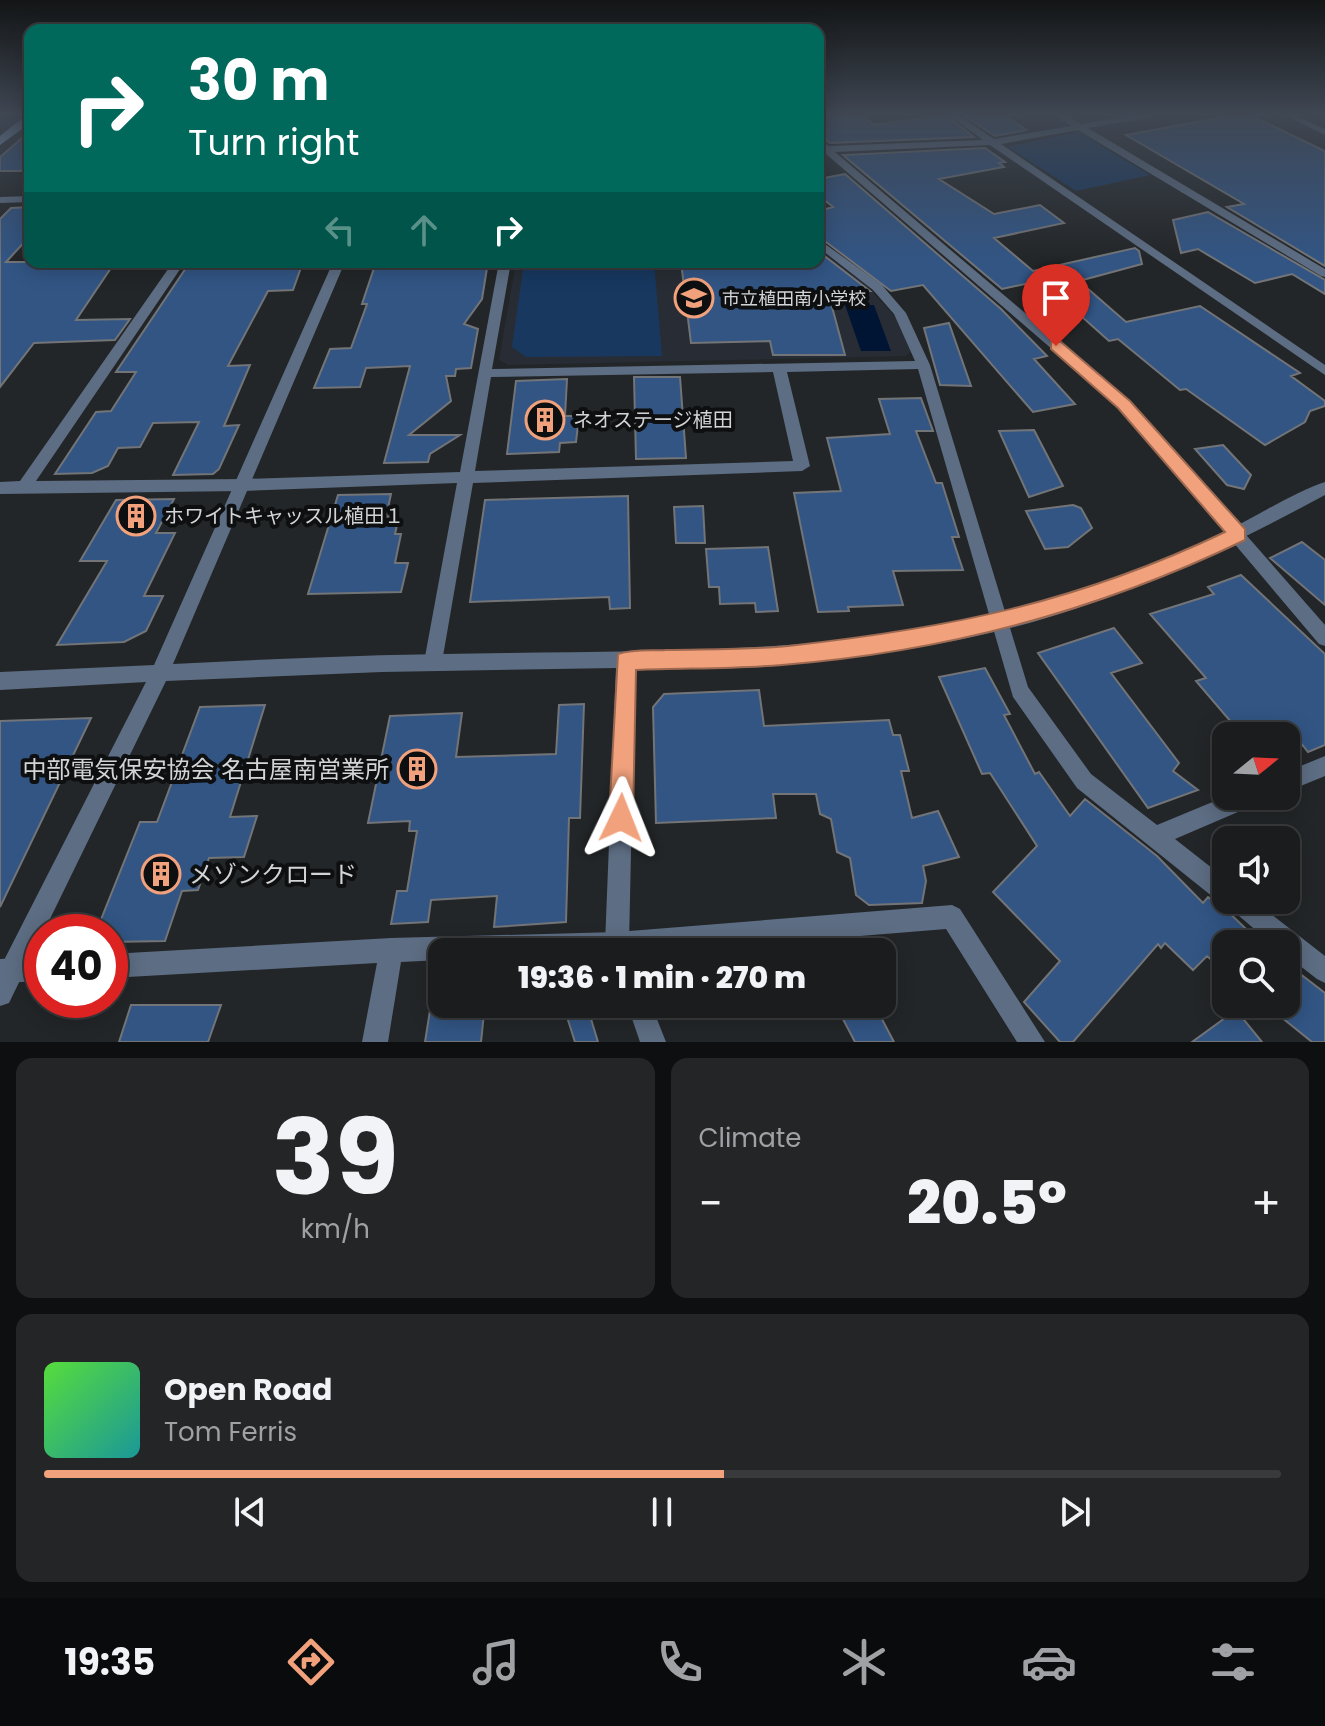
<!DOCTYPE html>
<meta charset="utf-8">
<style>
:root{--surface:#1a1c1e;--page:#232527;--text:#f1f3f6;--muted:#9fa1a4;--line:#383a3c;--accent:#f1a17c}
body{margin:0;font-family:Poppins,"Noto Sans JP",sans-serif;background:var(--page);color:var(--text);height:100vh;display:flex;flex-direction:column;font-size:30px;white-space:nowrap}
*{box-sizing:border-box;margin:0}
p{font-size:26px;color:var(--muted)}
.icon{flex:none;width:44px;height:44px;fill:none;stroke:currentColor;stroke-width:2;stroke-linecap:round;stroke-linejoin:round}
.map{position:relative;height:1042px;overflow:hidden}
.drawer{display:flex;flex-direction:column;gap:16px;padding:16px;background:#0e0f10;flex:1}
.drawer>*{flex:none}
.guide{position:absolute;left:24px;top:24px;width:800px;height:244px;border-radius:16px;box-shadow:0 4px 20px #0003,0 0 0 2px var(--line);background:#00695c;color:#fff;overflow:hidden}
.needle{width:52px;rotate:72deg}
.controls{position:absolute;left:1212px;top:722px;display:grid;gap:16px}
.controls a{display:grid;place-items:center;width:88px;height:88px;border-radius:16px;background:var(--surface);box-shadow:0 4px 20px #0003,0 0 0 2px var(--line);font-size:40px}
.speed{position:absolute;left:24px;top:914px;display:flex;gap:16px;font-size:40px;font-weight:700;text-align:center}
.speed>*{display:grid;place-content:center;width:104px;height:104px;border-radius:50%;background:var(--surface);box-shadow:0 4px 20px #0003,0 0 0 2px var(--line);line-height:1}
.speed .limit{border:12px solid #d22;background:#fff;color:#111}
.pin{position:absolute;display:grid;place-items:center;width:68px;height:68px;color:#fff;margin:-82px -34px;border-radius:50% 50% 50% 0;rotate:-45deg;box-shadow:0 0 8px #0007}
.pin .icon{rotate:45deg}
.me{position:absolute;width:88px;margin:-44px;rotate:2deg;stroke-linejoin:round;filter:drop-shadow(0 0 6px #0008)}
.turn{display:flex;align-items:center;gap:28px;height:168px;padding:0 32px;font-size:36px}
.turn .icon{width:104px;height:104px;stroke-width:2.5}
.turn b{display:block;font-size:56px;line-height:68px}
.lanes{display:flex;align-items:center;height:76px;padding:0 32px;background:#0003;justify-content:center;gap:40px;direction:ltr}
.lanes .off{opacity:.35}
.big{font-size:60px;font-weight:800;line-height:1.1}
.drawer .tile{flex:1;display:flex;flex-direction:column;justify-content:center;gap:12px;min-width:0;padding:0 28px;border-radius:16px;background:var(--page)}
.drawer .dial{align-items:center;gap:0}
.dial b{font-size:104px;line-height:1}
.song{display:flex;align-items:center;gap:24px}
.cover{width:96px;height:96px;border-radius:12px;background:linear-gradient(135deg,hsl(110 70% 55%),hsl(180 70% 35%))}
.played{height:8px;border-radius:4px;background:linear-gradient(90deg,var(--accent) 55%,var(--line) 55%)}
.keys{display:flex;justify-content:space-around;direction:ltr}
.heat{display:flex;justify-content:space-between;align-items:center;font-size:44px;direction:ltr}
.drawer .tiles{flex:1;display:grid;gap:16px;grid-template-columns:1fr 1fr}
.tile:last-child{grid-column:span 2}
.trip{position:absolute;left:428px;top:938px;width:468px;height:80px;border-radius:16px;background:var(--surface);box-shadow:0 4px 20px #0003,0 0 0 2px var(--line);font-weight:800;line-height:80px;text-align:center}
.tab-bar{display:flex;height:128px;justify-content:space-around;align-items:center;background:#0a0b0c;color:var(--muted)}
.tab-bar .icon{width:56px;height:56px}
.tab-bar .active{color:var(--accent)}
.tab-bar b{font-size:36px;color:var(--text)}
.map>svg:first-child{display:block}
.built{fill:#282d35}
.green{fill:#183860}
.water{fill:#001534}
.building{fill:#325584;stroke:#727477;stroke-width:2}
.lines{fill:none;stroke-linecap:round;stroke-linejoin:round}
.minor{fill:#5d6d83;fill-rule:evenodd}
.tertiary{fill:#5d6d83;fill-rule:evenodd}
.primary{fill:#94b5e2;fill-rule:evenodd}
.route{fill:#f1a17c;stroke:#9d6951;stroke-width:2}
.labels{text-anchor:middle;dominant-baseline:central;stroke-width:8;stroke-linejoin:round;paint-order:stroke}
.far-poi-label{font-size:18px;fill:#d3d4d6;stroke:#0e0f10;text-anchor:start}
.poi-label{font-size:20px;fill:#d3d4d6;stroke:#0e0f10;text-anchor:start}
.near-poi-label{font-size:24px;fill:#d3d4d6;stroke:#0e0f10;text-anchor:end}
</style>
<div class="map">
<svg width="1325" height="1042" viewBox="0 0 1325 1042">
<rect width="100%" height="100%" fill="#232628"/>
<path class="built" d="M818,246L861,279L896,318L911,352L906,356L508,365L499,360L516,262H818Z"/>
<path class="green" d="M1078,132L1150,175L1076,191L1008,147Z
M524,262H654L662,356L526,357L512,347Z"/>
<path class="water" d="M845,305H874L891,351H861Z"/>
<path class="building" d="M818,115H861L874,125L946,115L974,137L830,143L818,134Z
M963,115H1003L1027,130L995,136Z
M1233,115H1250L1325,151V266L1227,207L1244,204L1126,135Z
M30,131V163L21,171H0V157Z
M985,148L1005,162L999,163L1004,167L939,179L994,214L1040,205L1064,223L994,238L1033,271L1135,248L1139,251L1142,264L1079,281L1126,322L1200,306L1300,373L1291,376L1325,401V406L1310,411L1305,422L1265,445L1186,389L1180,390L1118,339L1109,341L1052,290L1045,291L1034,282L1002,289L843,155Z
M845,174L1001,309L1047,356L1034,359L1075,404L1033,412L923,285L891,291L818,236V211L833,207L818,195V179Z
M30,207V236L6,262H115L76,320L130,319L115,340L34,343L0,387V219L11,208Z
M1208,212L1325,280V294L1292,274L1255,283L1198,249L1181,253L1173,220Z
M818,251L870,291L828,292L845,355H773L770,341L691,343L681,262H818Z
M190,262H303L293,290L268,291L228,366L250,365L224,426L239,425L219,469L213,474L173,475L199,422L153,423L140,447L118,448L108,466L92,473L55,474L96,412L111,411L136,372H116Z
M376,262H488L482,299L464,324L478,329L471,368L456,369L455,376H446L451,401L409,435H460L430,454L428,462L384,463L410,366L366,368L360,387L314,388L330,349L351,348L367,304H362Z
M949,323L971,386L940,385L924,328Z
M634,377H680L686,458L636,459Z
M567,379L565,416H579L576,442L560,443L559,452L507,454L516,381Z
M921,398L933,431H916L936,483H942L959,537H952L963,570L893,571L903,605L848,607L849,611L818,612L794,493L841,491L827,438L890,434L879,399Z
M1034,430L1063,486L1029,497L999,431Z
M1223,445L1251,475L1244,489L1227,485L1195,449Z
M391,494L386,517L393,516L391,525H397L395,534H401L395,563H408L401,592L308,594L338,495Z
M628,496L630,608L610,609L609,597L470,602L485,500Z
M174,499L156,533H175L144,596H163L146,631L124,642L57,645L107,561H80L116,500Z
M1073,505L1081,508L1092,528L1068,547L1045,549L1026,511Z
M703,506L705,543H676L674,507Z
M1302,542L1325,560V605L1270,558Z
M768,547L778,611L756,612L755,603L720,604L719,587H709L706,549Z
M1241,575L1325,654V745L1308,752L1300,742L1286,748V736H1243L1196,681L1206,678L1150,614L1214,594L1208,587Z
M1114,628L1142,663L1111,673L1179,763L1173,771L1198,790L1148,808L1038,653Z
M985,668L1010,714L1004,715L1035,774L1039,772L1070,816L1085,799L1157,856L1203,903L1208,897L1223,907L1262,944H1226L1215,963L1207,956L1193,970L1165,943L1161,948L1158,944L1073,1042H1060L1024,1002L1060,961L993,892L1037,846L990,773L982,774L939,677Z
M759,690L764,726L889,720L893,735H900L909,771H901L912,818L938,811L959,857L923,866L926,881L922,903L869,905L856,895L850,858L837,852L831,819L820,814L816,794H773L776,818L656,823L653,707L664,694Z
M584,704L580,818H569L566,922L494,927L497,896L431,900L428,922L391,924L397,891H407L417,831H409L410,821L368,823L390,716L462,713L456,757L556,754L559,705Z
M265,705L230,817L257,816L244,857L209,858L198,890L182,891L165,941L110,942V932H96L140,822H157L200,707Z
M91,718L0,907V721Z
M1286,963L1325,993V1042H1312L1265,1004H1286Z
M431,1004H485L481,1042H425Z
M579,1004L588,1009L598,1042H575L567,1017L570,1008Z
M835,1004H874L894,1042H855Z
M131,1005H221L208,1042H119Z
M1236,1010L1262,1042H1192Z"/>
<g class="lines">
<path class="minor" d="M949,115H958L994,139L1071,126L1056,115H1066L1081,124L1134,115H1151L1147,118L1088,128L1325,269V277L1321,276L1078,130L1001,144L1325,365V375L990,145L835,152L1129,401L1325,625V646L1319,644L1119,407L818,147V139L829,146L983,140Z
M818,239L881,284L906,313L930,365L1028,687L1091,774L1157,825L1227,796H1262L1259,803L1175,839L1226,879V900H1253L1325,956V983L1317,979L1286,955V944H1272L1225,904L1218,901L1077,788L1013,697L918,369L787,372L810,466L802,471L473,483L442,662L440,668L433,670L426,668L424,662L457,483L243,491L0,494V482L20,481L173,262H185L36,481L243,479L460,472L499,262H511L492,369L915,361L894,314L873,290L818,247ZM773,372L793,461L475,471L491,377Z
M1325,756V776L1286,792V772Z
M952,905L960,909L1045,1042H1017L946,929L663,952H442V960L401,962L388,1042H362L377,963L110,978V954L391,938L617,932Z
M42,957V981L0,983V959Z"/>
<path class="tertiary" d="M1284,115H1294L1325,129V135Z
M30,196V202L0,203V197Z
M333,262H345L173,664C284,658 395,654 506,653C671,651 839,652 1001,615C1078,597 1151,568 1222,533C1254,518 1292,493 1325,482V495C1234,544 1142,590 1043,619C912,658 771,666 635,668L629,944L632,952H608L605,944L616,668L382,672L166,681L9,1003L0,1006V968L146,682L0,690V672L154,665Z
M627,1004H651L666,1042H640Z"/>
<path class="primary" d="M26,115H30V123L0,145V136Z"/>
</g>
<linearGradient id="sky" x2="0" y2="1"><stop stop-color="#131516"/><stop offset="0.44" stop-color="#3f4753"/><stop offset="1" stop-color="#3f4753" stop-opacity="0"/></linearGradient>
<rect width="1325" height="260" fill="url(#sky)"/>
<path class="route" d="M1051,342H1061L1130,401L1245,529V540C1098,611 945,652 782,665C734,669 685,668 636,670L633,818L629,827L621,830L612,827L609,818L618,654C633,649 651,651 666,650C706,649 748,650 788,646C950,628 1076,603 1225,532L1118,408L1051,349Z"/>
<defs>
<g id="school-ring" transform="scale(2)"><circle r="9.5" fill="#0e0f10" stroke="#f1a17c" stroke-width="1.5"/><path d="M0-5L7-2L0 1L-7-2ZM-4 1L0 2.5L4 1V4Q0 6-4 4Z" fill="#f1a17c"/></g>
<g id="building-ring" transform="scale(2)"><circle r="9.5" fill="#0e0f10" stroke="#f1a17c" stroke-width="1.5"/><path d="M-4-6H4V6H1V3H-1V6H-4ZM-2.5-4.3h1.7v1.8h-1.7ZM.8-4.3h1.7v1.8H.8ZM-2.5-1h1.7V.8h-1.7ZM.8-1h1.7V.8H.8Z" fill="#f1a17c"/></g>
</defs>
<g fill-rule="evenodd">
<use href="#school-ring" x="694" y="298"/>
<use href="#building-ring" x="545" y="420"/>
<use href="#building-ring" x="136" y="516"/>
<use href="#building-ring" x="417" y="769"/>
<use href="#building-ring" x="161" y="874"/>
</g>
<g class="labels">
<g class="far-poi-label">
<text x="722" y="298">市立植田南小学校</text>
</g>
<g class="poi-label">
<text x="573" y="420">ネオステージ植田</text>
<text x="164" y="516">ホワイトキャッスル植田１</text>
</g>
<g class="near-poi-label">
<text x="389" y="769">中部電気保安協会 名古屋南営業所</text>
<text x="189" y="874" text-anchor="start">メゾンクロード</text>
</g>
</g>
</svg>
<div class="controls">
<a><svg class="needle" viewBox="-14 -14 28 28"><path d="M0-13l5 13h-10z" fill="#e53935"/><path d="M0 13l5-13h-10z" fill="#9fa1a4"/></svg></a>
<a><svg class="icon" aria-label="sound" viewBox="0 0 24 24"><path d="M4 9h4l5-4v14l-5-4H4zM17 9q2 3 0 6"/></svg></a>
<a><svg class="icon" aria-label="search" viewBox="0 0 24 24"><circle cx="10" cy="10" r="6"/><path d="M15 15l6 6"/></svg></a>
</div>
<div class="speed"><div class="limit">40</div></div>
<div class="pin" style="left:1056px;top:346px;background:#d93025"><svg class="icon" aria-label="arrive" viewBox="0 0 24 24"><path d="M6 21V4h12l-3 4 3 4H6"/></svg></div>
<svg class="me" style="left:621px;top:818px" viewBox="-20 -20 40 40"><path d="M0-17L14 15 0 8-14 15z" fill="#f1a17c" stroke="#fff" stroke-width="4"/></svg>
<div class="trip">19:36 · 1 min · 270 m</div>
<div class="guide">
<div class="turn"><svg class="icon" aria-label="right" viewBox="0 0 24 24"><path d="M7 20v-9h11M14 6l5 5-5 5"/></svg><div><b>30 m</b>Turn right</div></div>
<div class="lanes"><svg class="icon off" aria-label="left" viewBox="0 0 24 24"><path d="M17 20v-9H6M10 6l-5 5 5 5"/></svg><svg class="icon off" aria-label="ahead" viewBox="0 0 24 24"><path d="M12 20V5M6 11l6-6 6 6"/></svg><svg class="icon" aria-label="right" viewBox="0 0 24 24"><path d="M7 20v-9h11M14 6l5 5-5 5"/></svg></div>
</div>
</div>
<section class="drawer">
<div class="tiles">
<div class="tile dial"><b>39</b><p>km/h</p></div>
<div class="tile"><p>Climate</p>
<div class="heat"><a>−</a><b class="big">20.5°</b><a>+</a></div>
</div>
<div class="tile">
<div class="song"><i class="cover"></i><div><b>Open Road</b><p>Tom Ferris</p></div></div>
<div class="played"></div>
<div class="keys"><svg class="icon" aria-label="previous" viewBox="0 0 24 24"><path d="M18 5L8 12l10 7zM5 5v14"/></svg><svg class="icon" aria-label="pause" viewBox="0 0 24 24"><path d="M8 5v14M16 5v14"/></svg><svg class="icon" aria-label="next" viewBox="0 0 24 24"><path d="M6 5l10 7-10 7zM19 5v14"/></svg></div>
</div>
</div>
</section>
<nav class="tab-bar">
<b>19:35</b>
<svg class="icon active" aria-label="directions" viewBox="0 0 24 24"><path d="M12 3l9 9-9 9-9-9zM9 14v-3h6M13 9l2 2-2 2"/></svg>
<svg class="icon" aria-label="music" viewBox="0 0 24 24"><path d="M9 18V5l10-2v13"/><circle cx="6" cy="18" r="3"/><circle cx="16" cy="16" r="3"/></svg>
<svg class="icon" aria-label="phone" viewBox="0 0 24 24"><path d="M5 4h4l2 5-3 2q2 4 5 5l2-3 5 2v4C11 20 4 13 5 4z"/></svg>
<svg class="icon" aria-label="climate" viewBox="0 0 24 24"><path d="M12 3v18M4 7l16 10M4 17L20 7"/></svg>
<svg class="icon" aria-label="car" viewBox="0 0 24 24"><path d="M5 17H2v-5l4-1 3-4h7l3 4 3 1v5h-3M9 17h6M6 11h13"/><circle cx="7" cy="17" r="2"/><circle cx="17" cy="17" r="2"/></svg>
<svg class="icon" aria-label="filters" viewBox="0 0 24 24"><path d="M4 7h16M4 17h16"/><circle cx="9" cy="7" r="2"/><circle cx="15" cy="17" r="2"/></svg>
</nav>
